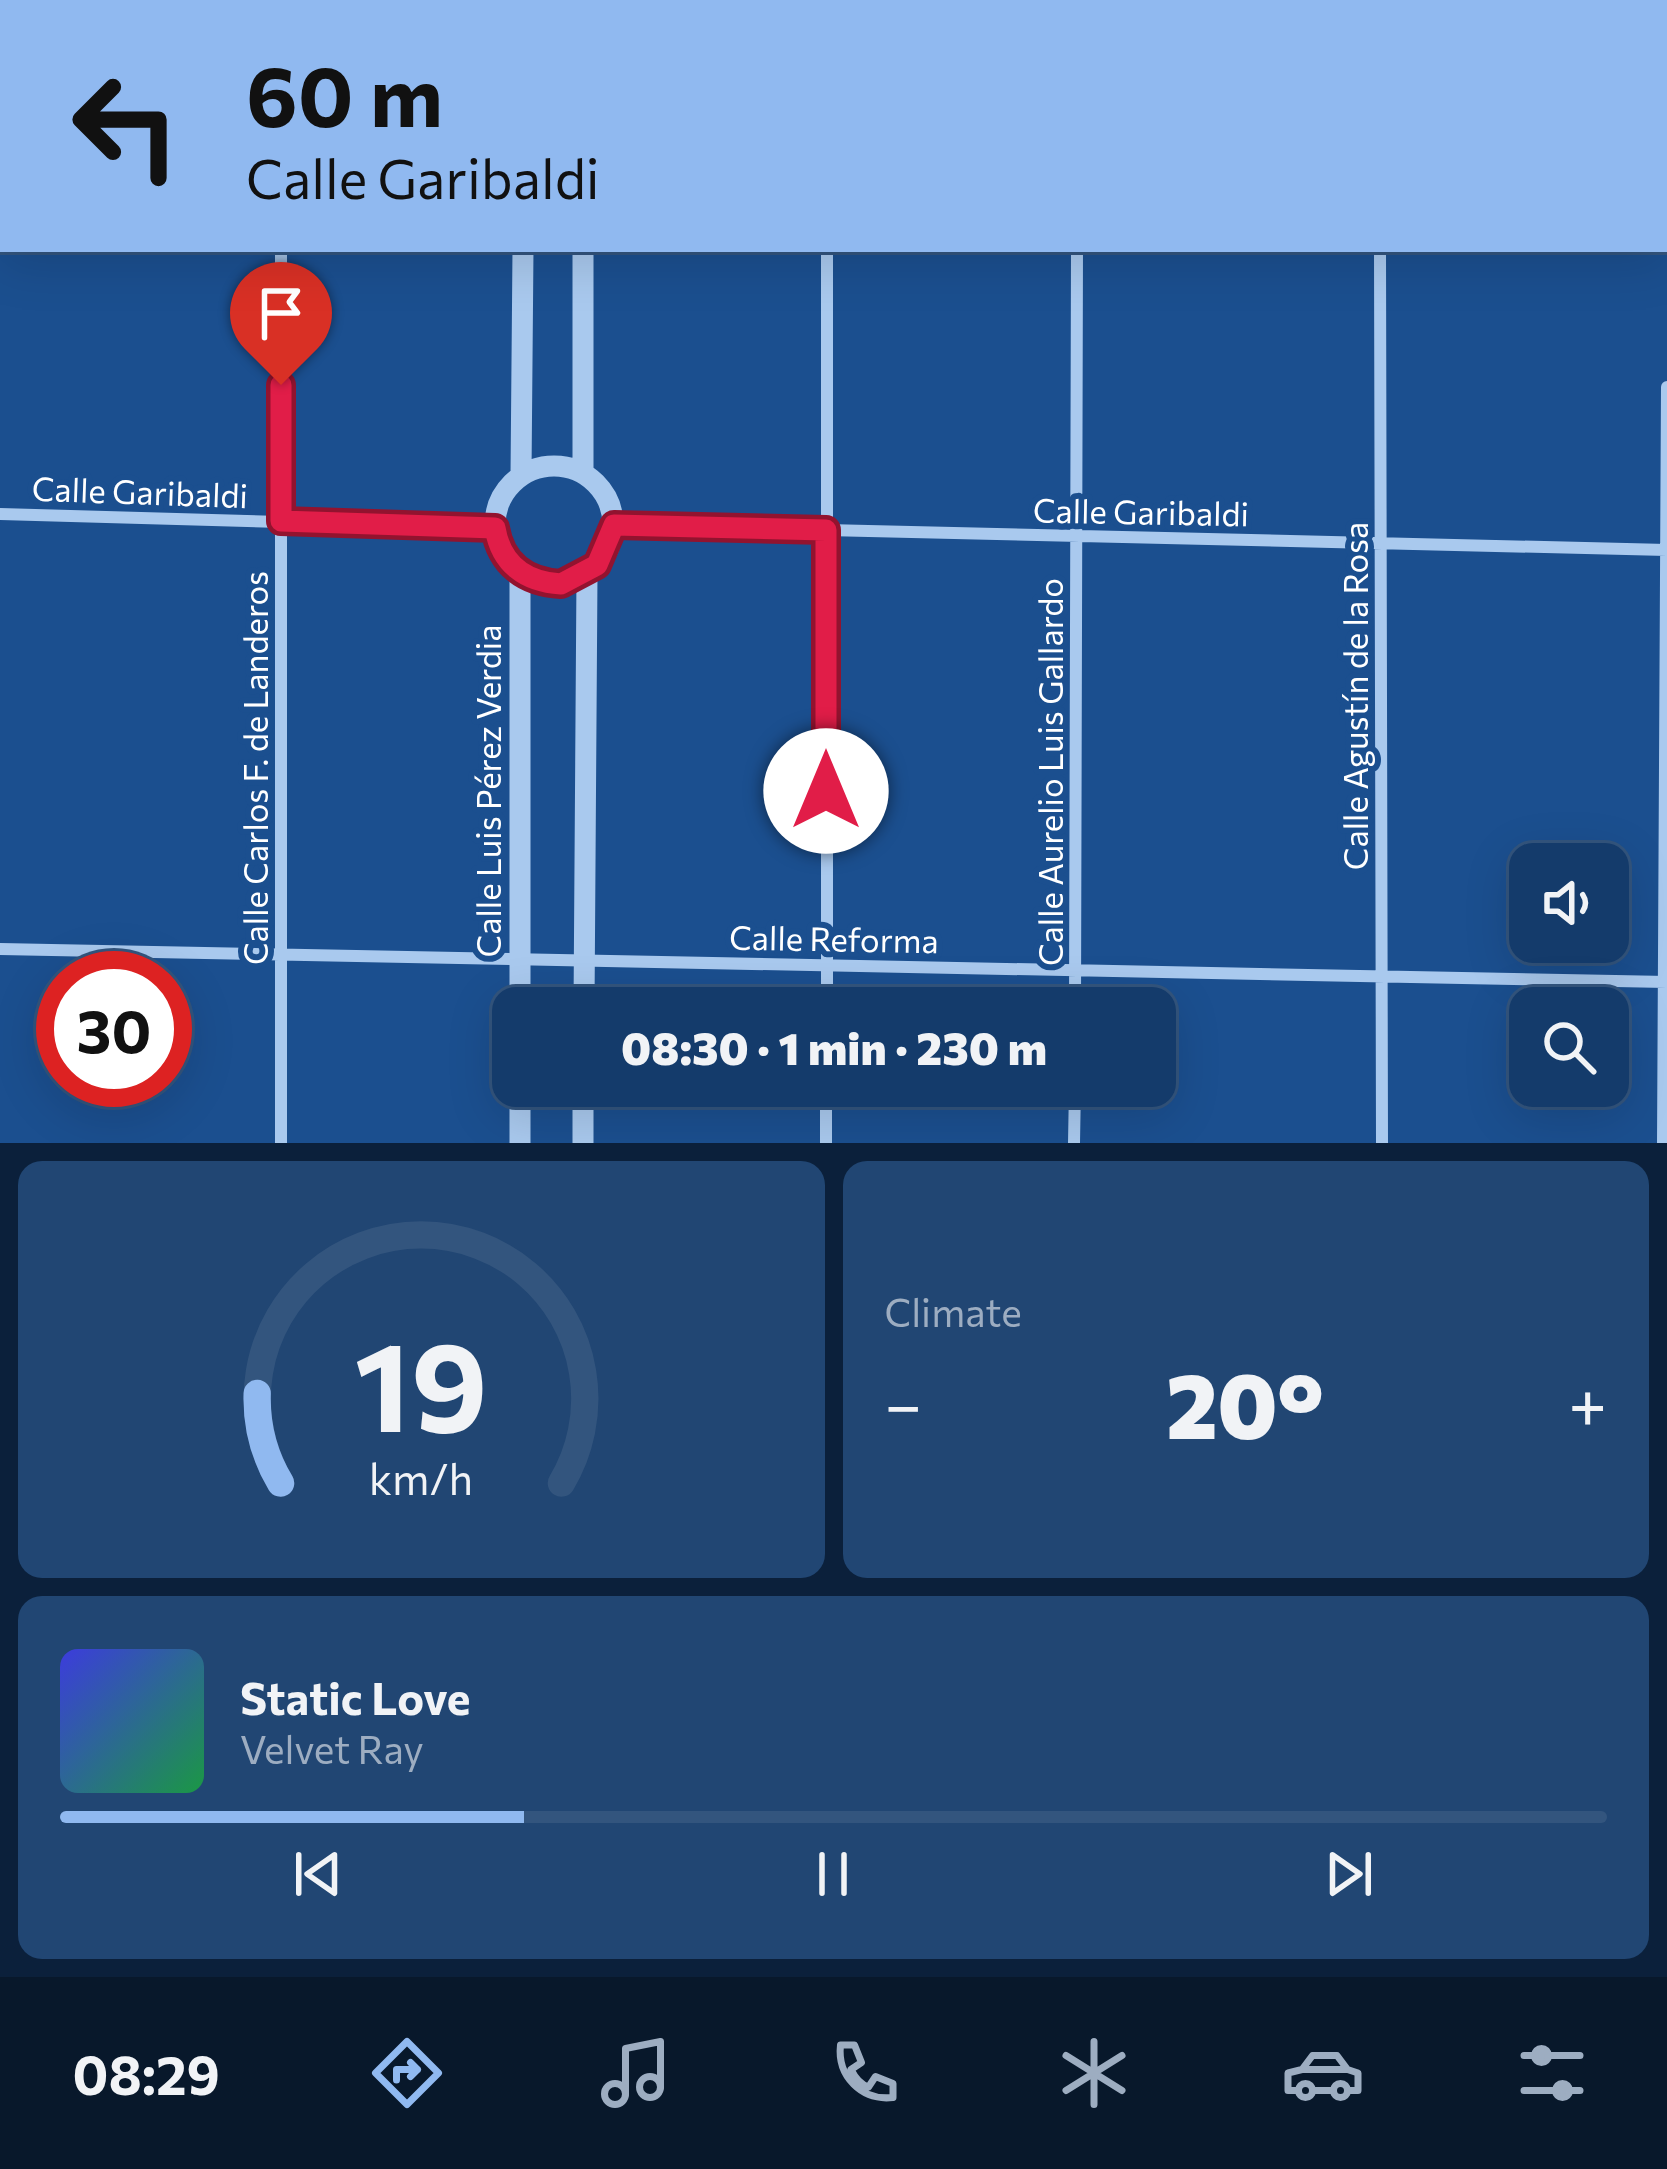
<!DOCTYPE html>
<meta charset="utf-8">
<style>
:root{--surface:#143b6b;--page:#214673;--text:#f1f3f6;--muted:#9dadc1;--line:#33557e;--accent:#90b9f0}
body{margin:0;font-family:Commissioner,sans-serif;background:var(--page);color:var(--text);height:100vh;display:flex;flex-direction:column;font-size:45px;white-space:nowrap}
*{box-sizing:border-box;margin:0}
p{font-size:39px;color:var(--muted)}
.icon{flex:none;width:66px;height:66px;fill:none;stroke:currentColor;stroke-width:2;stroke-linecap:round;stroke-linejoin:round}
.map{position:relative;height:1143px;overflow:hidden}
.sheet{display:flex;flex-direction:column;gap:18px;padding:18px;background:#0b203b;flex:1}
.sheet>*{flex:none}
.hud{position:absolute;left:0px;top:0px;width:1668px;height:252px;box-shadow:0 12px 48px #0002,0 0 0 3px var(--line);background:#90b9f0;color:#111;overflow:hidden}
.fabs{position:absolute;left:1509px;top:843px;display:grid;gap:24px}
.fabs a{display:grid;place-items:center;width:120px;height:120px;border-radius:24px;background:var(--surface);box-shadow:0 12px 48px #0002,0 0 0 3px var(--line);font-size:60px}
.speed{position:absolute;left:36px;top:951px;display:flex;gap:24px;font-size:60px;font-weight:700;text-align:center}
.speed>*{display:grid;place-content:center;width:156px;height:156px;border-radius:50%;background:var(--surface);box-shadow:0 12px 48px #0002,0 0 0 3px var(--line);line-height:1}
.speed .limit{border:18px solid #d22;background:#fff;color:#111}
.pin{position:absolute;display:grid;place-items:center;width:102px;height:102px;color:#fff;margin:-123px -51px;border-radius:50% 50% 50% 0;rotate:-45deg;box-shadow:0 0 12px #0007}
.pin .icon{rotate:45deg}
.me{position:absolute;width:132px;margin:-66px;rotate:0deg;stroke-linejoin:round;filter:drop-shadow(0 0 9px #0008)}
.turn{display:flex;align-items:center;gap:42px;height:252px;padding:0 48px;font-size:54px}
.turn .icon{width:156px;height:156px;stroke-width:2.5}
.turn b{display:block;font-size:84px;line-height:102px}
.big{font-size:90px;font-weight:800;line-height:1.1}
.sheet .tile{flex:1;display:flex;flex-direction:column;justify-content:center;gap:18px;min-width:0;padding:0 42px;border-radius:24px;background:var(--page)}
.sheet .dial{align-items:center;gap:0}
.dial svg{height:312px;overflow:visible;fill:none;stroke:var(--line);stroke-width:7;stroke-linecap:round;text-anchor:middle}
.dial text{fill:var(--text);stroke:none}
.song{display:flex;align-items:center;gap:36px}
.cover{width:144px;height:144px;border-radius:18px;background:linear-gradient(135deg,hsl(240 70% 55%),hsl(140 70% 35%))}
.played{height:12px;border-radius:6px;background:linear-gradient(90deg,var(--accent) 30%,var(--line) 30%)}
.keys{display:flex;justify-content:space-around;direction:ltr}
.heat{display:flex;justify-content:space-between;align-items:center;font-size:66px;direction:ltr}
.sheet .tiles{flex:1;display:grid;gap:18px;grid-template-columns:1fr 1fr}
.tile:last-child{grid-column:span 2}
.trip{position:absolute;left:492px;top:987px;width:684px;height:120px;border-radius:24px;background:var(--surface);box-shadow:0 12px 48px #0002,0 0 0 3px var(--line);font-weight:800;line-height:120px;text-align:center}
.tab-bar{display:flex;height:192px;justify-content:space-around;align-items:center;background:#08182b;color:var(--muted)}
.tab-bar .icon{width:84px;height:84px}
.tab-bar .on{color:var(--accent)}
.tab-bar b{font-size:54px;color:var(--text)}
.map>svg:first-child{display:block}
.building{fill:#2a66ad;stroke:#cfe3fa;stroke-width:3}
.lines{fill:none;stroke-linecap:round;stroke-linejoin:round}
.path{stroke:#a9c9ee;stroke-width:4.5;stroke-dasharray:6 9;stroke-linecap:butt}
.service{stroke:#a9c9ee;stroke-width:9}
.minor{stroke:#a9c9ee;stroke-width:12}
.tertiary{stroke:#a9c9ee;stroke-width:21}
.route-casing{stroke:#92132f;stroke-width:30}
.route{stroke:#e11d48;stroke-width:21}
.labels{text-anchor:middle;dominant-baseline:central;stroke-width:12;stroke-linejoin:round;paint-order:stroke}
.street-label{font-size:33px;fill:#fff;stroke:#1b4f8f}
</style>
<div class="map">
<svg width="1667" height="1143" viewBox="0 0 1667 1143">
<rect width="100%" height="100%" fill="#1b4f8f"/>
<path class="building" d="M239,0H489L239,3Z"/>
<g class="lines">
<path class="path" d="M604,485L615,506"/>
<path class="service" d="M219,0V3"/>
<path class="minor" d="M827,0V3
M1379,0V3
M1078,3V0
M0,71H3
M1665,112H1667
M281,249V1143
M1380,249L1382,1143
M0,514L495,528
M614,525L1667,550
M0,949L1667,982
M827,1008V249
M1075,1008L1077,249
M826,1143V1086
M1074,1143L1075,1086
M1663,1143L1667,387"/>
<path class="tertiary" d="M525,3V0
M584,3V0
M495 525a59 59 0 1 1 118 0a59 59 0 1 1-118 0Z
M583,473V249
M521,475L523,249
M520,1008V573
M584,1008L587,574
M520,1143V1086
M583,1143V1086"/>
</g>
<g class="lines">
<g class="route-casing">
<path id="route" d="M281,385V521L495,528C501,564 525,582 561,584L597,565L614,525L826,530V791"/>
</g>
<use href="#route" class="route"/>
</g>
<g class="labels">
<g class="street-label">
<text transform="translate(140 491) rotate(2)">Calle Garibaldi</text>
<text transform="translate(1141 511) rotate(1)">Calle Garibaldi</text>
<text transform="translate(1354 696) rotate(-90)">Calle Agustín de la Rosa</text>
<text transform="translate(254 768) rotate(-90)">Calle Carlos F. de Landeros</text>
<text transform="translate(1049 772) rotate(-90)">Calle Aurelio Luis Gallardo</text>
<text transform="translate(487 791) rotate(-90)">Calle Luis Pérez Verdia</text>
<text transform="translate(834 938) rotate(1)">Calle Reforma</text>
</g>
</g>
</svg>
<div class="fabs">
<a><svg class="icon" aria-label="sound" viewBox="0 0 24 24"><path d="M4 9h4l5-4v14l-5-4H4zM17 9q2 3 0 6"/></svg></a>
<a><svg class="icon" aria-label="search" viewBox="0 0 24 24"><circle cx="10" cy="10" r="6"/><path d="M15 15l6 6"/></svg></a>
</div>
<div class="speed"><div class="limit">30</div></div>
<div class="pin" style="left:281px;top:385px;background:#d93025"><svg class="icon" aria-label="arrive" viewBox="0 0 24 24"><path d="M6 21V4h12l-3 4 3 4H6"/></svg></div>
<svg class="me" style="left:826px;top:791px" viewBox="-20 -20 40 40"><circle r="19" fill="#fff"/><path d="M0-13L10 11 0 6-10 11z" fill="#e11d48"/></svg>
<div class="trip">08:30 · 1 min · 230 m</div>
<div class="hud">
<div class="turn"><svg class="icon" aria-label="left" viewBox="0 0 24 24"><path d="M17 20v-9H6M10 6l-5 5 5 5"/></svg><div><b>60 m</b>Calle Garibaldi</div></div>
</div>
</div>
<section class="sheet">
<div class="tiles">
<div class="tile dial"><svg viewBox="0 0 100 80">
<path d="M14 69A42 42 0 1 1 86 69"/>
<path d="M14 69A42 42 0 0 1 8 46" stroke="#90b9f0"/>
<text x="50" y="56" font-size="32" font-weight="700">19</text>
<text x="50" y="72" font-size="11">km/h</text>
</svg></div>
<div class="tile"><p>Climate</p>
<div class="heat"><a>−</a><b class="big">20°</b><a>+</a></div>
</div>
<div class="tile">
<div class="song"><i class="cover"></i><div><b>Static Love</b><p>Velvet Ray</p></div></div>
<div class="played"></div>
<div class="keys"><svg class="icon" aria-label="previous" viewBox="0 0 24 24"><path d="M18 5L8 12l10 7zM5 5v14"/></svg><svg class="icon" aria-label="pause" viewBox="0 0 24 24"><path d="M8 5v14M16 5v14"/></svg><svg class="icon" aria-label="next" viewBox="0 0 24 24"><path d="M6 5l10 7-10 7zM19 5v14"/></svg></div>
</div>
</div>
</section>
<nav class="tab-bar">
<b>08:29</b>
<svg class="icon on" aria-label="directions" viewBox="0 0 24 24"><path d="M12 3l9 9-9 9-9-9zM9 14v-3h6M13 9l2 2-2 2"/></svg>
<svg class="icon" aria-label="music" viewBox="0 0 24 24"><path d="M9 18V5l10-2v13"/><circle cx="6" cy="18" r="3"/><circle cx="16" cy="16" r="3"/></svg>
<svg class="icon" aria-label="phone" viewBox="0 0 24 24"><path d="M5 4h4l2 5-3 2q2 4 5 5l2-3 5 2v4C11 20 4 13 5 4z"/></svg>
<svg class="icon" aria-label="climate" viewBox="0 0 24 24"><path d="M12 3v18M4 7l16 10M4 17L20 7"/></svg>
<svg class="icon" aria-label="car" viewBox="0 0 24 24"><path d="M5 17H2v-5l4-1 3-4h7l3 4 3 1v5h-3M9 17h6M6 11h13"/><circle cx="7" cy="17" r="2"/><circle cx="17" cy="17" r="2"/></svg>
<svg class="icon" aria-label="filters" viewBox="0 0 24 24"><path d="M4 7h16M4 17h16"/><circle cx="9" cy="7" r="2"/><circle cx="15" cy="17" r="2"/></svg>
</nav>
